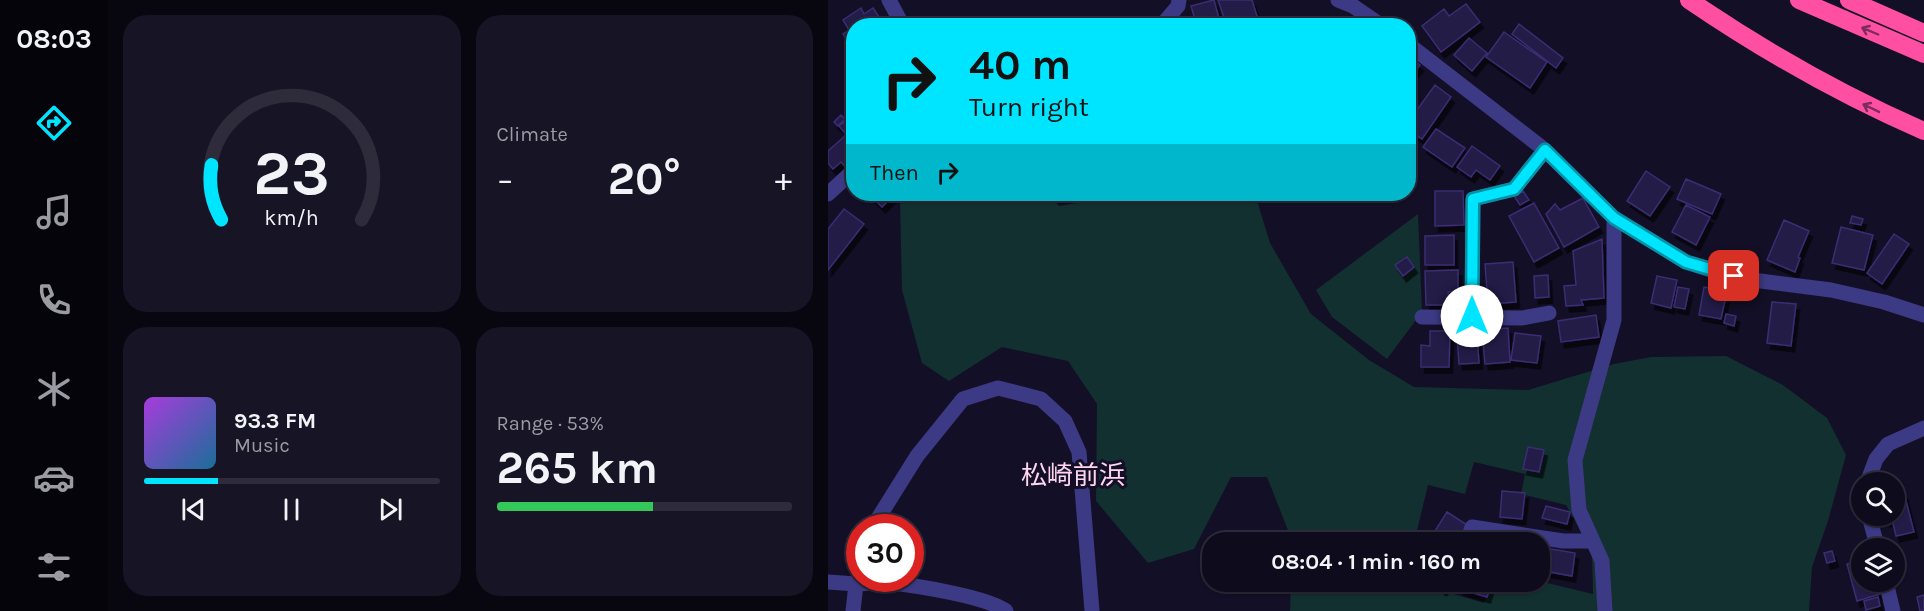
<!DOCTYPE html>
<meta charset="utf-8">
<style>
:root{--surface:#0e0b1c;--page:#171425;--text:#f1f3f6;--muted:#9b9ba3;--line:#2e2b3b;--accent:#00e5ff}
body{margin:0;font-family:Karla,"Noto Sans JP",sans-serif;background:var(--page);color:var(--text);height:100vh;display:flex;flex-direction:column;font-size:22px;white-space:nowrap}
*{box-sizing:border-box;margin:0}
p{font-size:20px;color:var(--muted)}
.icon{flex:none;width:33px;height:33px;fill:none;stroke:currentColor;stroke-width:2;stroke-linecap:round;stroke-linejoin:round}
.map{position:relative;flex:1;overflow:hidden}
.panel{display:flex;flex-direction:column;gap:15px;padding:15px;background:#08060f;width:720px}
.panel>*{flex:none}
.guide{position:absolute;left:18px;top:18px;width:570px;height:183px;border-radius:24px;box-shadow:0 2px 4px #0004,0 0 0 2px var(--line);background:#00e5ff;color:#111;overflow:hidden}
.controls{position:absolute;left:1023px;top:472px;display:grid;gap:12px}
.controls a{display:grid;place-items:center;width:54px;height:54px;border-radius:50%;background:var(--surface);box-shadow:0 2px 4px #0004,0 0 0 2px var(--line);font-size:30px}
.speed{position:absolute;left:18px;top:514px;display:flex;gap:12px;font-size:30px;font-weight:700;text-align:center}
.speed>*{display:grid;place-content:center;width:78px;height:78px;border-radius:50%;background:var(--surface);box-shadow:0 2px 4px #0004,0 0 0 2px var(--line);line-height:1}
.speed .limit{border:9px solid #d22;background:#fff;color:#111}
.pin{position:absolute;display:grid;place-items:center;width:51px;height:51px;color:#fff;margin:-26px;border-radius:12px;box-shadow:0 3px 9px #0006}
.me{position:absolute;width:66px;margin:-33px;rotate:0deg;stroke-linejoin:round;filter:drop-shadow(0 0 4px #0008)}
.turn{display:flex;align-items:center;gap:21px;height:126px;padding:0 24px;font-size:27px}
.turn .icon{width:78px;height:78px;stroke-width:2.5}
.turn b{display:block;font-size:42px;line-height:51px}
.then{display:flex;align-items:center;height:57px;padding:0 24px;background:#0003;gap:12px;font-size:22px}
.big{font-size:45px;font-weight:700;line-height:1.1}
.panel .widget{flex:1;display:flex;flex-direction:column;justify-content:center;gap:9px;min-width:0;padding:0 21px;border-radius:24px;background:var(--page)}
.panel .dial{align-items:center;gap:0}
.dial svg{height:156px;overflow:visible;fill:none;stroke:var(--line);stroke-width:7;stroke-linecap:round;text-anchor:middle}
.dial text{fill:var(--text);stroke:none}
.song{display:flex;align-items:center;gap:18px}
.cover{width:72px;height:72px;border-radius:9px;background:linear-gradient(135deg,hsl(280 70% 55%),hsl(200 70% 35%))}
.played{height:6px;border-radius:3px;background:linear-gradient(90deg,var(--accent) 25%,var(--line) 25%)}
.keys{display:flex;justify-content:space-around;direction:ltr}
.heat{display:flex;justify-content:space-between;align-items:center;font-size:33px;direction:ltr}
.charge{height:9px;border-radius:4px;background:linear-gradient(90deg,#34c759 53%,var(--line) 0)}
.panel .tiles{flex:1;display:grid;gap:15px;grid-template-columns:repeat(2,1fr)}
.trip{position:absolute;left:374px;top:532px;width:348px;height:60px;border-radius:24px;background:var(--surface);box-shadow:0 2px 4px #0004,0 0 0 2px var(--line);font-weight:700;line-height:60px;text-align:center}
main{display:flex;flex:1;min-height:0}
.dock{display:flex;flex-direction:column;width:108px;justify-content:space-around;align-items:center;background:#06040b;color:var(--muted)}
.dock .icon{width:42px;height:42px}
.dock .selected{color:var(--accent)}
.dock b{font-size:27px;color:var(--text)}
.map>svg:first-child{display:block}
.green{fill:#12302f}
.building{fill:#241b47;stroke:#3b2d73;stroke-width:1.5;filter:url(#shadow)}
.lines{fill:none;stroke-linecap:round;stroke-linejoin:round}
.minor{stroke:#3d3a85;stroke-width:15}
.motorway{stroke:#ff4fa3;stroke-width:18}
.oneway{stroke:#7d2c5e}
.route-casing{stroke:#0095a6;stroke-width:15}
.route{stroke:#00e5ff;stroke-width:10}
.labels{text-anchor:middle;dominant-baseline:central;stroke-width:6;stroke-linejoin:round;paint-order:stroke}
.quarter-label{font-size:26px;fill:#ffd6f0;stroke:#130f26}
</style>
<main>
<nav class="dock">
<b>08:03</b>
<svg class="icon selected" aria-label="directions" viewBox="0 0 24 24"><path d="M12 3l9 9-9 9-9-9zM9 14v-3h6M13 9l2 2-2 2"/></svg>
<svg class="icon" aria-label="music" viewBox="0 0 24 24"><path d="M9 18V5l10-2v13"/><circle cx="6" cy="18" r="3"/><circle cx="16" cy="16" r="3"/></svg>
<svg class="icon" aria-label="phone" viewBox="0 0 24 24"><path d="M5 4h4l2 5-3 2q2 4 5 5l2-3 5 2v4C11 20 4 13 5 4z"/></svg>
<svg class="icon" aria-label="climate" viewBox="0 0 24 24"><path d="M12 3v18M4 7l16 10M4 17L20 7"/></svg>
<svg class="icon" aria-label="car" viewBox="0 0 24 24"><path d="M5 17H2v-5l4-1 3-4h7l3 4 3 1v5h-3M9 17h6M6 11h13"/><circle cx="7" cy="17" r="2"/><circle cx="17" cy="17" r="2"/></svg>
<svg class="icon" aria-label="filters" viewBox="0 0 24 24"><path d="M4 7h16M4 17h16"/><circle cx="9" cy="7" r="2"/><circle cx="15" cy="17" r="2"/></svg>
</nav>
<section class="panel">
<div class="tiles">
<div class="widget dial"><svg viewBox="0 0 100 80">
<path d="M14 69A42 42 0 1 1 86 69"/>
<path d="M14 69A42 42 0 0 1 9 41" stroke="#00e5ff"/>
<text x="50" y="56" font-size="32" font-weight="700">23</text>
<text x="50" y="72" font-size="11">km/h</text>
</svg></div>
<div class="widget"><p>Climate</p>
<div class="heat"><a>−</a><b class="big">20°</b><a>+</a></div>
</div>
<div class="widget">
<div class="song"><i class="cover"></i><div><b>93.3 FM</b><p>Music</p></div></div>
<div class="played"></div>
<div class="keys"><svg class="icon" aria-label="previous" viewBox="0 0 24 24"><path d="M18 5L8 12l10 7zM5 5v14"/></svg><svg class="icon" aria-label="pause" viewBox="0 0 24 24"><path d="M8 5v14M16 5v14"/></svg><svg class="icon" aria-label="next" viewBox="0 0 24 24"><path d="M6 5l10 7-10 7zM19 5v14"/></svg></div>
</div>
<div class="widget"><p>Range · 53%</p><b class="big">265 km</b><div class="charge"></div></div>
</div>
</section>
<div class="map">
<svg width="1096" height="611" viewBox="0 0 1096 611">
<defs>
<filter id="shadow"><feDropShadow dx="3.5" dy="6" stdDeviation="0" flood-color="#0009"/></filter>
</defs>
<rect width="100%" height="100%" fill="#130f26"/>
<path class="green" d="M82,194H221L231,206L266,200L272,194H427L442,243L483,314L541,360L586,387L700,390L786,364L823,357L898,356L955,385L999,418L1018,455L1000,521L984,567L981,611H462L463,582H586L656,603L664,582L711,581L765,594L764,551L738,505L693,494L697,474L646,462L637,494L600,485L586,543H465L439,477H403L366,549L320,563L268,501L269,404L240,361L174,347L121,381L94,363L74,290L72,201Z
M590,214L594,312L559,359L504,317L488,290Z"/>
<path class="building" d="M386,0L393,26H369L363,6Z
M390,0H424L432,26H399Z
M638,4L652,22L613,52L594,26L616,9L621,16Z
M33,8L36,14L45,8L57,26H26L25,50L15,34L21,30L15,20Z
M691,24L735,58L728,68L684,34Z
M676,32L719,62L702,88L658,57Z
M641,38L659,53L644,71L626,55Z
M580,56L592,65L580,79Z
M607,85L623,97L594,139L580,130V108L582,106L589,110Z
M26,114V123L23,125L19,120Z
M13,115L17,119L10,126L6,122Z
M18,121L23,126L16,132L11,126Z
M608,129L637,148L624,167L595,147Z
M18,135L26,144V166L21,171L13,162L5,169L0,163V151Z
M644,146L672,166L662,180L648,170L643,177L629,167Z
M818,171L842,187L822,216L799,201Z
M858,179L893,194L884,214L849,199Z
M607,191H635L636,225L607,226Z
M695,191L701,200L692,205L686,196Z
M43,194H67L54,207L42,195Z
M755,198L771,227L736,247L718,214L727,204L732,210Z
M706,203L731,248L706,262L681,216Z
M858,205L882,217L868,245L844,232Z
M16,209L36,224L0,270V229Z
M1024,216L1035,219L1033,225L1022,223Z
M956,220L981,231L970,257L972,258L967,272L939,260Z
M1013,227L1045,235L1036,270L1004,263Z
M1066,234L1081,244L1054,284L1039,273Z
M626,235V265H597V236Z
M774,239L776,298L753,300L755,305L738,306L736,286L748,285L745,251Z
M579,257L586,267L575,276L567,265Z
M685,262L688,302L660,304L657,264Z
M630,270V291L620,292L621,305H598L597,271Z
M720,275L721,297L707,298L706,276Z
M829,276L849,280L843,308L823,303Z
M850,287L861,289L857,309L846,307Z
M876,287L899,291L893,319L871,315Z
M944,302L968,304L963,346L939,343Z
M898,314L908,316L906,326L896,323Z
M768,315L771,337L733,342L730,321Z
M648,321L651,363L631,364L628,322Z
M680,328L682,362L657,364L654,330Z
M602,331H622L621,367H593V345L602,346Z
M687,333L713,336L709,363L683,360Z
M700,447L716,450L711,472L695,469Z
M674,491L697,493L694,519L672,517Z
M1076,493L1086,532L1068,536L1064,519L1059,521L1057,516H1066V495Z
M718,506L742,512L739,524L714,518Z
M619,512L653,534L647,543H626L607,531Z
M711,547L747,553L744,576L711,570Z
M1004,551L1007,561L999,563L996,553Z
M1034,560V582H1048L1052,594L1029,601L1019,564Z
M605,582H621L615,590Z
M634,582H664L659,597L632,589Z
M1096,595V611H1092L1089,597Z
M1050,597L1052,606L1038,610L1036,601Z"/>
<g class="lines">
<path class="minor" d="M61,0L75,26
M510,0L525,6L554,26
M333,26L350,6L351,0
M580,44L717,150L786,218L858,262L888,272L925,280L1003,290L1056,302L1096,315
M0,194L26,170
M644,316L645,199L686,189L717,150
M594,317L694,318L721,313
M1039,483L1048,459L1060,444L1096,428
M1041,516L1050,549
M44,528L89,456L135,399L170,388L213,399L237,421L251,452L264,611
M639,543L644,527L735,541H765
M32,573L28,584C39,584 50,582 61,583C86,585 160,597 178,611
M0,582L28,584L25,611
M1058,582L1065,611
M627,585L628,582
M777,611L774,561L751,510L747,460L786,320V218"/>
<path class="motorway" d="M861,0C936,51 1013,95 1096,131
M971,0L1096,54
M1021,0L1096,33"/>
</g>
<defs><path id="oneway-shaft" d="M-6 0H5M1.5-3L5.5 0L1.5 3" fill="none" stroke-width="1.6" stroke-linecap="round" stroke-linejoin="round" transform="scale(1.5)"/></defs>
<g class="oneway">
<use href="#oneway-shaft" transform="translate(1042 31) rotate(-157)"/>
<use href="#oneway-shaft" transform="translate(1043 108) rotate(-154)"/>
</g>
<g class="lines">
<g class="route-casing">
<path id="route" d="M644,316L645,199L686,189L717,150L786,218L858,262L906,276"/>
</g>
<use href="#route" class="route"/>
</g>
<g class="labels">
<g class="quarter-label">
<text x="245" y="475">松崎前浜</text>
</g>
</g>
</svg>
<div class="controls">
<a><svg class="icon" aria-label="search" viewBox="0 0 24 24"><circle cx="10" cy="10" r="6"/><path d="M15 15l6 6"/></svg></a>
<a><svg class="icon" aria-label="layers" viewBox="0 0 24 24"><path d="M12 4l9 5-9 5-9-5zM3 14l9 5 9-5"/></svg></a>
</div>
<div class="speed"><div class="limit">30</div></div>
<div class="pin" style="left:906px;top:276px;background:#d93025"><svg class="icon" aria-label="arrive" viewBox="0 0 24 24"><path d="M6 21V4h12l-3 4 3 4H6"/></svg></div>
<svg class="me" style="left:644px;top:316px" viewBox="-20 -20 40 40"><circle r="19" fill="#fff"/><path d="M0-13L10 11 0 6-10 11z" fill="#00e5ff"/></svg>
<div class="trip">08:04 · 1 min · 160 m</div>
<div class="guide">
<div class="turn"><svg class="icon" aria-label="right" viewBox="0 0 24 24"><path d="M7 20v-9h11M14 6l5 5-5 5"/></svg><div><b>40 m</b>Turn right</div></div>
<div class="then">Then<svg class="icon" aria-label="right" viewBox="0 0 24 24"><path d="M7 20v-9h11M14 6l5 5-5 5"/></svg></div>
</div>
</div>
</main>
